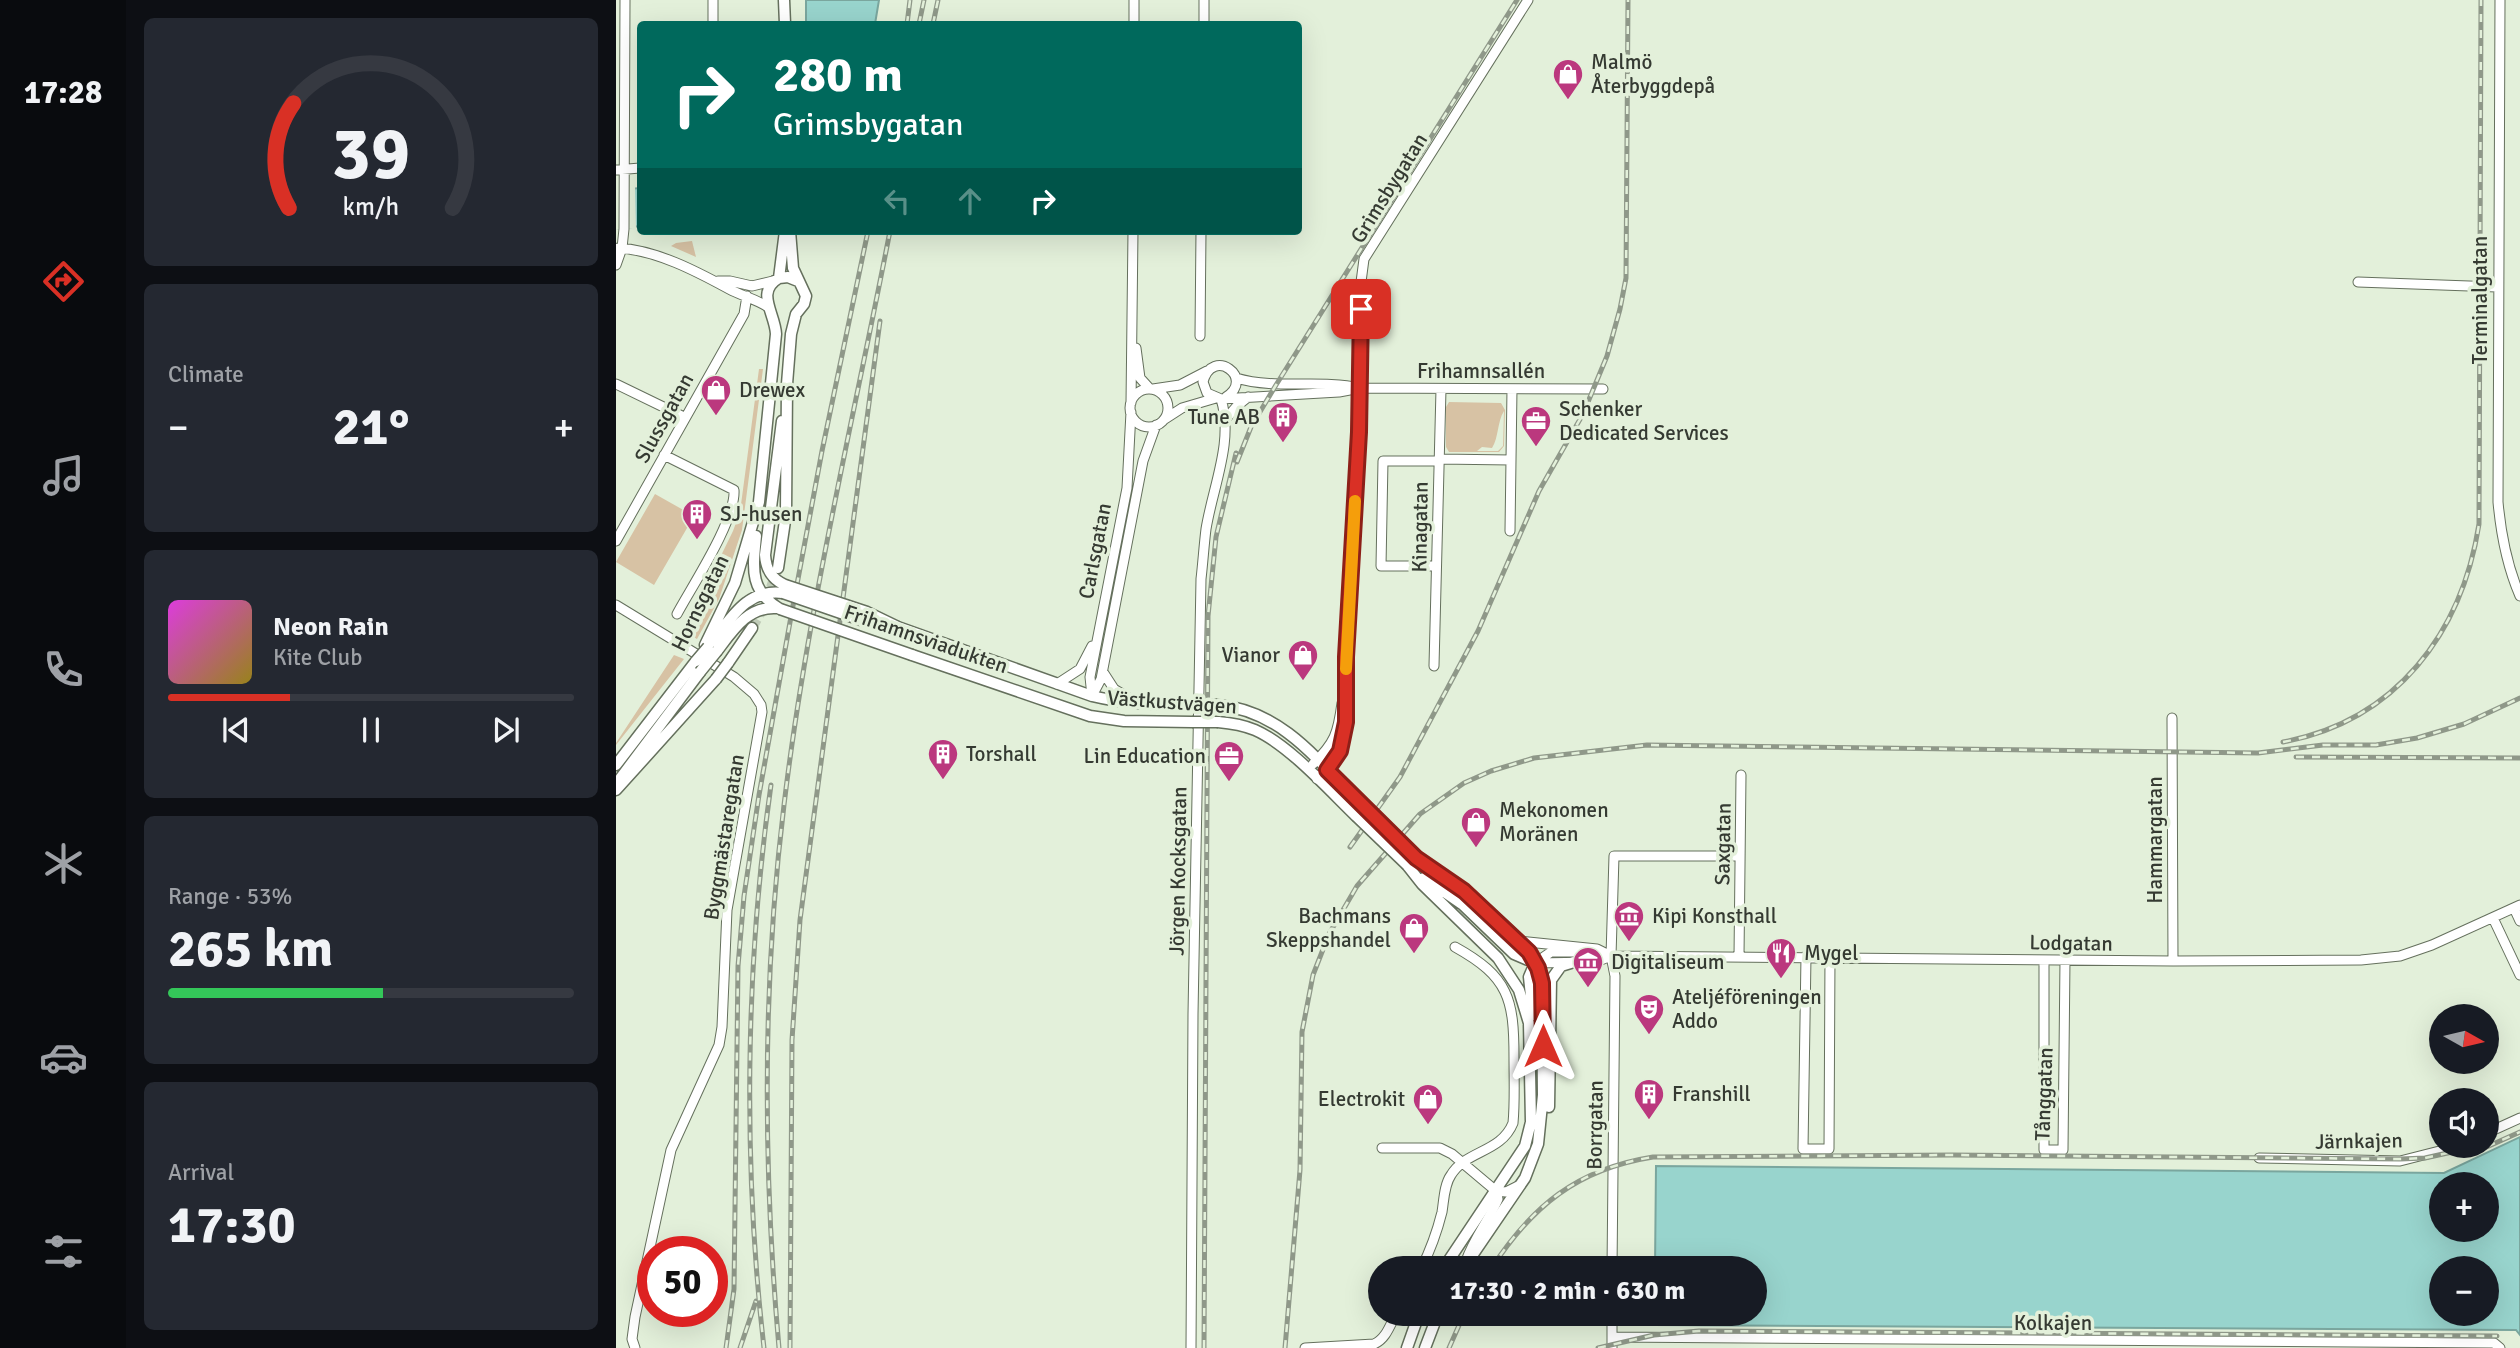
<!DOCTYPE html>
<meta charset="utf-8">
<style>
:root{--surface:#171b24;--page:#242831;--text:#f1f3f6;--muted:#9ea1a6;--line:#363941;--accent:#d93025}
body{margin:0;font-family:Signika,sans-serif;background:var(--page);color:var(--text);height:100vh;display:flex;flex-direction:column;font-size:26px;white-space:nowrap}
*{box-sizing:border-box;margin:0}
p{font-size:23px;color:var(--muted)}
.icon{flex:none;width:38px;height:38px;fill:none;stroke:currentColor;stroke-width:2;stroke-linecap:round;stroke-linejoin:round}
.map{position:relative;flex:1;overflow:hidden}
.side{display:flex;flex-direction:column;gap:18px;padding:18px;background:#0d0f14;width:490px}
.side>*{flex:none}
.top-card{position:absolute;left:21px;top:21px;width:665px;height:214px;border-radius:7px;box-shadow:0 7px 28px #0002;background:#00695c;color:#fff;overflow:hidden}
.needle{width:46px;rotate:98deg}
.fabs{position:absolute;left:1813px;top:1004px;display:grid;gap:14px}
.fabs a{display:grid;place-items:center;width:70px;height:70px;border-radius:50%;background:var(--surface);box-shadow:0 7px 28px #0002;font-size:35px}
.speed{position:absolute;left:21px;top:1236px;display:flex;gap:14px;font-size:35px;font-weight:700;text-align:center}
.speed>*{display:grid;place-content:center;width:91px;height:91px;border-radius:50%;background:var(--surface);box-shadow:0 7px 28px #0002;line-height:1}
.speed .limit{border:10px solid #d22;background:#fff;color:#111}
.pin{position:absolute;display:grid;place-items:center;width:60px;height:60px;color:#fff;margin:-30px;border-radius:14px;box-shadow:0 4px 10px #0006}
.me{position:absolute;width:77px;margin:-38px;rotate:0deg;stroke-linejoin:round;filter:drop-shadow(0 0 5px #0008)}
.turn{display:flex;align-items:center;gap:24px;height:147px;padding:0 21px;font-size:32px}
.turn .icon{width:91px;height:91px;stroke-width:2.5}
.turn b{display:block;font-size:49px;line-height:60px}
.lanes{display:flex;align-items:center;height:66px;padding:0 21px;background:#0003;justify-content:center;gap:35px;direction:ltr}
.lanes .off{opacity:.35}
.big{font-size:52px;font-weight:700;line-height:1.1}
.side .tile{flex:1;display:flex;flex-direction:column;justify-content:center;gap:10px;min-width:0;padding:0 24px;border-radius:10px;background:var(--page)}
.side .dial{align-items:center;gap:0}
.dial svg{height:182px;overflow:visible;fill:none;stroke:var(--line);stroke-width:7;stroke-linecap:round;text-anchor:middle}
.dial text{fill:var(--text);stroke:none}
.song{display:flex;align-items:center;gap:21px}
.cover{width:84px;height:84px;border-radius:10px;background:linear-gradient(135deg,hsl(300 70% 55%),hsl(50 70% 35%))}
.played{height:7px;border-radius:4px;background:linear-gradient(90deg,var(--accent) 30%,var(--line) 30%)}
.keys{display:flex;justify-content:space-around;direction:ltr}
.heat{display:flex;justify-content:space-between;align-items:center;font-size:38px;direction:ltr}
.charge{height:10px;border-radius:5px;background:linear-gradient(90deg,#34c759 53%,var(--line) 0)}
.trip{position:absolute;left:752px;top:1256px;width:399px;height:70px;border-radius:35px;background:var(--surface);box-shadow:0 7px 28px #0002;font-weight:700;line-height:70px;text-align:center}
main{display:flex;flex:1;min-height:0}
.menu{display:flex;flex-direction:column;width:126px;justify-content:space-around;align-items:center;background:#090b0e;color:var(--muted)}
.menu .icon{width:49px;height:49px}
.menu .active{color:var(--accent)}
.menu b{font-size:32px;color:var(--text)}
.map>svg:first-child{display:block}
.green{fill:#d7c2a4;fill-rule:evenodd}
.water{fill:#98d4cd;stroke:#7aa69e;stroke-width:2;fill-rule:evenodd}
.pier{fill:#e3f0da}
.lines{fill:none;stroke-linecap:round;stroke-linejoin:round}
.major-tunnel{stroke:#c0ccb8;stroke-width:10;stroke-dasharray:10 5;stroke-linecap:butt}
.minor-casing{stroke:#65705d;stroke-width:11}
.major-casing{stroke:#65705d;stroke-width:13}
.minor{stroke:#fff;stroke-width:9}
.major{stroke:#fff;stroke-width:10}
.rail-casing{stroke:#8f9889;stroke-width:5}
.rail{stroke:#e3f0da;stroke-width:2.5;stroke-dasharray:8;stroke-linecap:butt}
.major-bridge-casing{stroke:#65705d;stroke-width:13;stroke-linecap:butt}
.major-bridge{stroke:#fff;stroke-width:10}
.route-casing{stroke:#8d1f18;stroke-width:18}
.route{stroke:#d93025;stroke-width:12}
.slow{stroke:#f59e0b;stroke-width:12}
.labels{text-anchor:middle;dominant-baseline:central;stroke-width:7;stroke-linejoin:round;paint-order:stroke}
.poi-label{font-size:21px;fill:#353a32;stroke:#e3f0da;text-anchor:start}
.street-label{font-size:21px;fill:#353a32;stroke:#e3f0da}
</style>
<main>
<nav class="menu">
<b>17:28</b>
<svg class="icon active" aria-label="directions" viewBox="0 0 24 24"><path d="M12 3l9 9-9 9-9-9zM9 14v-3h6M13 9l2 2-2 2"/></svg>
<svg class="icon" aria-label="music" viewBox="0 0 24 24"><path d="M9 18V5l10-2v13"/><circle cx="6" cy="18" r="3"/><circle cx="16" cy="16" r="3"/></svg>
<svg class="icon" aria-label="phone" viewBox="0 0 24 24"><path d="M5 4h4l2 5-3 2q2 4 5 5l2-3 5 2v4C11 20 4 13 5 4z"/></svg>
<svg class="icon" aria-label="climate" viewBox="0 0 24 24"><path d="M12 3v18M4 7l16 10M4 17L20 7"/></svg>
<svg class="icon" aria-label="car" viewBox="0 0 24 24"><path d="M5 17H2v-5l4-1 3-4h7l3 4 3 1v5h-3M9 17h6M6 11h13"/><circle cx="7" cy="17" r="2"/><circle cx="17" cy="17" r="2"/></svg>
<svg class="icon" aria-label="filters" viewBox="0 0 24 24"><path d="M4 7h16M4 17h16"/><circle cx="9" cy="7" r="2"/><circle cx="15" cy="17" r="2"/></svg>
</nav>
<section class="side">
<div class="tile dial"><svg viewBox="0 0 100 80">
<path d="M14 69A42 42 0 1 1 86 69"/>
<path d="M14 69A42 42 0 0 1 16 23" stroke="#d93025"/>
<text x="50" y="56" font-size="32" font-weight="700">39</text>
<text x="50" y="72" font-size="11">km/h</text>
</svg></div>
<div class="tile"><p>Climate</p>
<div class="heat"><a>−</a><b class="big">21°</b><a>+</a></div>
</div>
<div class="tile">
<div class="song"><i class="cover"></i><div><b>Neon Rain</b><p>Kite Club</p></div></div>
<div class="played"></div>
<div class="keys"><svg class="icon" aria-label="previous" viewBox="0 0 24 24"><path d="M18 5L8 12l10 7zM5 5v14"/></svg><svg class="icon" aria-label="pause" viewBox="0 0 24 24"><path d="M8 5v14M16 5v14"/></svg><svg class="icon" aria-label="next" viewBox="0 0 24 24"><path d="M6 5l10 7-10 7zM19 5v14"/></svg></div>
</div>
<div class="tile"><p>Range · 53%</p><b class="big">265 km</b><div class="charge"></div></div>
<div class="tile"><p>Arrival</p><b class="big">17:30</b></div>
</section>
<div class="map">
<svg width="1904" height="1348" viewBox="0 0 1904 1348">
<rect width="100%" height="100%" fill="#e3f0da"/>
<path class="green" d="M76,241L80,257L55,246L60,243Z
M143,369H147L126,530L103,599L81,639L69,632L96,582L102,585L107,577L98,570L117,531L124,512Z
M833,402L885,403L889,410L888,446L883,452H833L830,447V407ZM888,411L887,446L882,451H861L866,447L876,448C883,437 881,422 888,411Z
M39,494L78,516L38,585L0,562Z
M58,655L68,659L0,745V743Z"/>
<path class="water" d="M190,0H263L259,24H190Z
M24,188V226L0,229V190Z
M1904,1137V1335L1900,1330L1038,1325V1314H1139V1269H1039L1040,1166L1828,1173ZM1825,1185H1871V1230H1825ZM1825,1269H1871V1314H1825Z"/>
<path class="pier" d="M19,185L20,228L0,230V188Z"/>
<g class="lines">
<path class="major-tunnel" d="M136,628L149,605L161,570"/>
<g class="minor-casing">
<path id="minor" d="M97,0V24
M1884,0L1882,502C1885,535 1891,566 1904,596
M518,24V0
M588,24V0
M0,170L24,168
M2,248C40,250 80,271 113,289C126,296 140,299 152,307
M0,265L6,248L8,229L9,0
M102,281H114L136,286L157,281
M1742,282L1881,287
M584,336L585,231
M520,348L524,378L534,389
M620,378C661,390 703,379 744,388L987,389
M0,384L68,417
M537,389L564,385L591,371
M514 408a19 19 0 1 1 38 0a19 19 0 1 1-38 0Z
M610,397C640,378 596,346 587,382L591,393L605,399L723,392L739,389
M515,403L517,231
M549,419L566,408L600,398
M609,420L621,406L632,397
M48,455L118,490C120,520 76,586 61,614
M823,459L895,460
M894,531L896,389
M0,541L128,314L131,296
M820,566H765L767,461H823
M0,605L118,677L138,694L145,705L146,712L111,910L106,1027L103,1045L55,1150L19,1317L16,1339L19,1348
M818,666L825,389
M487,672L498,689L516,700
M441,684L464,669L476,646
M476,696L474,677L511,488L515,412
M476,696L485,679L527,461L540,425
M1556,718L1557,961
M697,764C719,743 722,733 726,703
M701,779L724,751L730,722V657L743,432L745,282L748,259L912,0
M1898,908L1904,921
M1877,918L1904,975
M902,941L981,949L995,956
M1123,956L1125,775
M1190,956L1187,1149H1213L1214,956
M1428,960V1150H1447L1449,960
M919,963L980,962L995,956L1557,961L1745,960L1784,956L1816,945L1904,905
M919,963L935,952H962
M1871,1133L1904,1118
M766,1148H824L836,1154L880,1191
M1643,1158L1784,1161L1843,1146
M850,1261C858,1238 873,1220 882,1199L880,1191L890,1192L902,1186
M805,1269C814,1251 821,1232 826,1212C828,1200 828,1185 835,1175C850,1150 885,1153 897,1123C899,1102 898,1080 898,1058C898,999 893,977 839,947
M996,1269L999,976L995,956L998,856H1124
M996,1337L1878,1343L1884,1348
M575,1348L577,1014L585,579C587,562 588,545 590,529C597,486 618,441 605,399
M689,1348L758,1344C770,1339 774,1325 780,1314
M996,1348V1314"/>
</g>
<g class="major-casing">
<path id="major" d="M168,0L169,24
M163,278L169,231
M166,421L149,555C150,569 155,579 169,585
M140,536C137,568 133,591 164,609
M162,568L170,514L171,384L175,334L180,314L188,304L190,296L177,268L174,231
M282,627L476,696C509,704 541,704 575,705
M96,642C115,618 132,588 167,593
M89,645L119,583L143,502L160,334C159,313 139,292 163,278L172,277L182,281
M101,651C117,630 132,606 161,608
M296,655L474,716L508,721L576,722
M112,663L136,628
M601,705C667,710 705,764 747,808
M602,722C614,723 627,725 639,730C673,745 713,790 740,816
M0,765L80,661
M3,780L84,672
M0,790L100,679
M800,858C838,886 916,934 926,983L927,1095L922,1144L909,1178L847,1269
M791,865L806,884L882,958L903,990L913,1023L915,1122L909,1146L827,1269
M808,878L847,905L898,954L919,963
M917,1015L913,977L919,963
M933,1107L935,980L945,966L958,962
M791,1348L803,1314
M809,1348L822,1314"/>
</g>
<use href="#minor" class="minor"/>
<use href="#major" class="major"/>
<g class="rail-casing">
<path id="rail" d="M291,24L294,0
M303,24L308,0
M317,24L322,0
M621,462L635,427L660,385L901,0
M1667,742C1780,721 1846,633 1863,524L1865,0
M1680,757L1904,758
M734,847L784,777L862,631L923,491L967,414L991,356L1004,309L1010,278L1012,0
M1857,1153L1904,1132
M875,1269C916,1206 961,1169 1037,1157L1336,1155L1784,1159L1809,1158L1863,1146
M110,1348L118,1289L122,966L128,896L143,795L176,611L206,451L252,231
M124,1348L140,1301
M148,1348C127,1165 129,967 155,785
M163,1348C147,1168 146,985 168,805C191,612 237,422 274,231
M174,1348L176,1040L184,920L264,321
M588,1348L592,616L600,537L620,453
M669,1348L684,1170L686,1032L697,975L713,934L741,886L804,814L848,783L875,771L918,758L1031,745L1642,753L1707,745H1760L1801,738L1848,724L1904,698
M833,1348L848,1314
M982,1348L1038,1335L1083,1331L1881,1336"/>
</g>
<use href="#rail" class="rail"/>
<g class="major-bridge-casing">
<path id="major-bridge" d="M169,585L251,612L282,627
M167,593L248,621L269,625
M164,609L296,655
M80,661L92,647
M84,672L101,651
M100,679L112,663
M575,705H601
M576,722H602
M747,808L800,858
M740,816L791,865"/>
</g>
<use href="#major-bridge" class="major-bridge"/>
</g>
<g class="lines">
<g class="route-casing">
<path id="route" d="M745,309L743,432L730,657V722L724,751L711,770L800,858L848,891L913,952L922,968L926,983L927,1046"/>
</g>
<use href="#route" class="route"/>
<path class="slow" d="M730,669L739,501"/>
</g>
<defs>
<g id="shop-pin" transform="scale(1.575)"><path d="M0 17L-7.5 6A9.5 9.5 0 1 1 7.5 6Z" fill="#bb387e" stroke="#e3f0da"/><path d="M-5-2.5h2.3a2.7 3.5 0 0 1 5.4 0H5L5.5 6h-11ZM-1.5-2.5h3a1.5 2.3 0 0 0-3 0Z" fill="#fff"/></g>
<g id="building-pin" transform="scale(1.575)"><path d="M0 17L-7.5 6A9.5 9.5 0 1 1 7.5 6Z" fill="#bb387e" stroke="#e3f0da"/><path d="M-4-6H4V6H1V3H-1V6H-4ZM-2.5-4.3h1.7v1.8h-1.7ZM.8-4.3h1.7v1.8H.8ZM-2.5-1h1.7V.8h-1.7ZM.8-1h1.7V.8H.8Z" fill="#fff"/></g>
<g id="office-pin" transform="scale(1.575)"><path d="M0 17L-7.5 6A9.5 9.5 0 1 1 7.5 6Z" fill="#bb387e" stroke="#e3f0da"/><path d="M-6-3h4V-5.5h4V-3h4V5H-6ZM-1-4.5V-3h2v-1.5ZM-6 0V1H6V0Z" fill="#fff"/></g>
<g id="museum-pin" transform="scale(1.575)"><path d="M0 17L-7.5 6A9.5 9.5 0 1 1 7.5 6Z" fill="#bb387e" stroke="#e3f0da"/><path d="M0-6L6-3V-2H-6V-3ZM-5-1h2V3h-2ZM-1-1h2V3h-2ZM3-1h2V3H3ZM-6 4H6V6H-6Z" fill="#fff"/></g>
<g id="restaurant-pin" transform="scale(1.575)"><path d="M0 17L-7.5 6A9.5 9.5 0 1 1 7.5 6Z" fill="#bb387e" stroke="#e3f0da"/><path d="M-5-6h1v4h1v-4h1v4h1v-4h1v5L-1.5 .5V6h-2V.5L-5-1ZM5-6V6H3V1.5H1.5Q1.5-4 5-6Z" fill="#fff"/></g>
<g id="theatre-pin" transform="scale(1.575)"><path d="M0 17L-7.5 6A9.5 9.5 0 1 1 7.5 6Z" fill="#bb387e" stroke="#e3f0da"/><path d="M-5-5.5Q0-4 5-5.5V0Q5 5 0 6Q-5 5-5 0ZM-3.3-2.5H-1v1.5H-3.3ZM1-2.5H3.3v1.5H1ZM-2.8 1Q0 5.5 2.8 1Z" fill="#fff"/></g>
</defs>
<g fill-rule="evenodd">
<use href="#shop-pin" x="952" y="74"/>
<use href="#shop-pin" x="100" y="390"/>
<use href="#building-pin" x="667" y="417"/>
<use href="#office-pin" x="920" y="421"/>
<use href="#building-pin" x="81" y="514"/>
<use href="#shop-pin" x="687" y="655"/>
<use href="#building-pin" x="327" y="754"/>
<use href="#office-pin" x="613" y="756"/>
<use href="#shop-pin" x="860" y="822"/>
<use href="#museum-pin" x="1013" y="916"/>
<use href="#shop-pin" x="798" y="928"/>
<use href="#restaurant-pin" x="1165" y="953"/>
<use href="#museum-pin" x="972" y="962"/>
<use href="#theatre-pin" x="1033" y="1009"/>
<use href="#building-pin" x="1033" y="1094"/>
<use href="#shop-pin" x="812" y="1099"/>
</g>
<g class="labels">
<g class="poi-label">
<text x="975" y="62">Malmö<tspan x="975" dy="24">Återbyggdepå</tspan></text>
<text x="123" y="390">Drewex</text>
<text x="943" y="409">Schenker<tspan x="943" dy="24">Dedicated Services</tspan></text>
<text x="644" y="417" text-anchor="end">Tune AB</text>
<text x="104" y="514">SJ-husen</text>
<text x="664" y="655" text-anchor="end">Vianor</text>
<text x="350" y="754">Torshall</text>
<text x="590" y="756" text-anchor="end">Lin Education</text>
<text x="883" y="810">Mekonomen<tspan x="883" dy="24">Moränen</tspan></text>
<text x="775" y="916" text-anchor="end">Bachmans<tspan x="775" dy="24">Skeppshandel</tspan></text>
<text x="1036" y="916">Kipi Konsthall</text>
<text x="1188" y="953">Mygel</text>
<text x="995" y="962">Digitaliseum</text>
<text x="1056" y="997">Ateljéföreningen<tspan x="1056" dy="24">Addo</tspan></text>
<text x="1056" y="1094">Franshill</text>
<text x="789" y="1099" text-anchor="end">Electrokit</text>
</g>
<g class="street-label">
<text transform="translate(773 188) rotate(-58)">Grimsbygatan</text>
<text transform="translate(1864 300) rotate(-90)">Terminalgatan</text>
<text x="865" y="371">Frihamnsallén</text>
<text transform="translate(48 418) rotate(-61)">Slussgatan</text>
<text transform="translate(804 527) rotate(-89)">Kinagatan</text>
<text transform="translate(479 551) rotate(-79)">Carlsgatan</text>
<text transform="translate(84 603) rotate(-64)">Hornsgatan</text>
<text transform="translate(310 639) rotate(19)">Frihamnsviadukten</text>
<text transform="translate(556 702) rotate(4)">Västkustvägen</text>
<text transform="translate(108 837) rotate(-81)">Byggmästaregatan</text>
<text transform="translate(1539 840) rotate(-90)">Hammargatan</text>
<text transform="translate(1107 844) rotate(-89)">Saxgatan</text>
<text transform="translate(562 871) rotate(-89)">Jörgen Kocksgatan</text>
<text transform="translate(1455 943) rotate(1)">Lodgatan</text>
<text transform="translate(1428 1094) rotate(-88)">Tånggatan</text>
<text transform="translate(979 1125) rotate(-89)">Borrgatan</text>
<text transform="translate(1743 1141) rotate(-1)">Järnkajen</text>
<text x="1437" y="1323">Kolkajen</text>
</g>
</g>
</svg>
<div class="fabs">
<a><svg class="needle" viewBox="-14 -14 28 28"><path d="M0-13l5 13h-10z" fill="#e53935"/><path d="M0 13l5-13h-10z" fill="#9ea1a6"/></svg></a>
<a><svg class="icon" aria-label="sound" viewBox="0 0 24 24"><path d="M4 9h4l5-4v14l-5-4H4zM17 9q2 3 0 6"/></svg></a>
<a>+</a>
<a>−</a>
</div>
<div class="speed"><div class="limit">50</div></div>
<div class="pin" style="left:745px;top:309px;background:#d93025"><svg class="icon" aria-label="arrive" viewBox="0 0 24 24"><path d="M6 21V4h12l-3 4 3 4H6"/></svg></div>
<svg class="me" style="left:927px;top:1046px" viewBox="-20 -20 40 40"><path d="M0-17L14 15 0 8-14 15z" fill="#d93025" stroke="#fff" stroke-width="4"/></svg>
<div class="trip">17:30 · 2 min · 630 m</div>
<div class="top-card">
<div class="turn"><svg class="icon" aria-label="right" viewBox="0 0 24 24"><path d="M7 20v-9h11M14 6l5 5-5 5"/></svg><div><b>280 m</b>Grimsbygatan</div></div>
<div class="lanes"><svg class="icon off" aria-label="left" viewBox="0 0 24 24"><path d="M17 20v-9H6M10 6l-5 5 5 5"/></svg><svg class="icon off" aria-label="ahead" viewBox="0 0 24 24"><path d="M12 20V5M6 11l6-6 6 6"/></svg><svg class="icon" aria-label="right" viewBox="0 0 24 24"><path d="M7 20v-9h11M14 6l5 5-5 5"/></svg></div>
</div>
</div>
</main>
